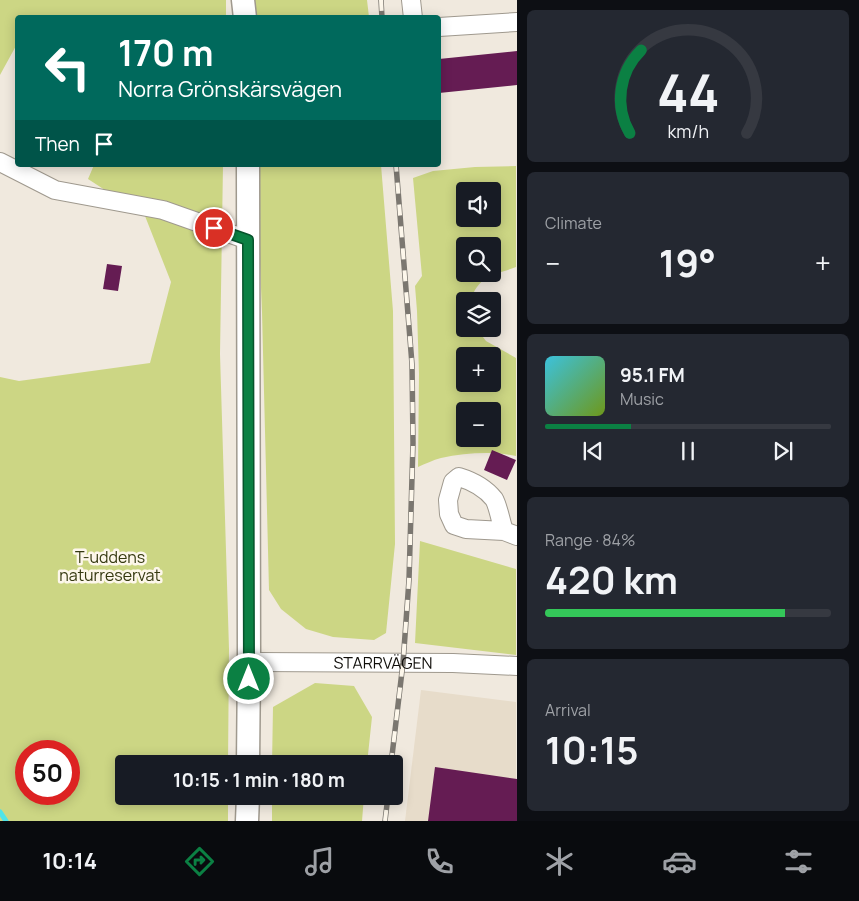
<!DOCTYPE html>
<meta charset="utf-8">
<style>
:root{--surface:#171b24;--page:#242831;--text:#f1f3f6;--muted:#9ea1a6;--line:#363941;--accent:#0b8043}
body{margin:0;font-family:Manrope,sans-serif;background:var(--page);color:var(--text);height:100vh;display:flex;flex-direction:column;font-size:19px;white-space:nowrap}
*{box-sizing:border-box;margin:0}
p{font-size:16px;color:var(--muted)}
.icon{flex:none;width:28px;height:28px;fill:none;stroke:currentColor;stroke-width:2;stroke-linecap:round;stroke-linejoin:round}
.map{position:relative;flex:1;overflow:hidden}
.details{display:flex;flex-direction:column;gap:10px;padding:10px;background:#0d0f14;width:342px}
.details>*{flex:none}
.hud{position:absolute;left:15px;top:15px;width:426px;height:152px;border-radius:5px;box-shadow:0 2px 12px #0003;background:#00695c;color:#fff;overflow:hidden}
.fabs{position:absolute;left:456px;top:182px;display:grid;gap:10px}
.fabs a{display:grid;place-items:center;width:45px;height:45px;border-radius:5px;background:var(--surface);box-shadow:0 2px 12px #0003;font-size:25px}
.speed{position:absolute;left:15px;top:740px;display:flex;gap:10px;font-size:25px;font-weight:700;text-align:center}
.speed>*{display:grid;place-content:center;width:65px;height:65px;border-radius:50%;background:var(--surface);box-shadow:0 2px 12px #0003;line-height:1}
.speed .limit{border:8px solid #d22;background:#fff;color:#111}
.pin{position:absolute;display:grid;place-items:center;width:42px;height:42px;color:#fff;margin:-21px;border:2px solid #fff;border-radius:50%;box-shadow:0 1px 5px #0007}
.me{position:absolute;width:55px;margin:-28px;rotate:0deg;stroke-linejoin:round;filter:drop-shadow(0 0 4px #0008)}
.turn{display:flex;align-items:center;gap:18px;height:105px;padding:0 20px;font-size:22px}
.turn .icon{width:65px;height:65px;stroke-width:2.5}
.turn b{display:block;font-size:35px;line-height:42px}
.then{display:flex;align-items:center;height:48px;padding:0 20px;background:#0003;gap:10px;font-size:19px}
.big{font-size:38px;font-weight:700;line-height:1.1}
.details .widget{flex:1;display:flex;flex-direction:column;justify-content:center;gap:8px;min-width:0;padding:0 18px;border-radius:8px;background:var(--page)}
.details .dial{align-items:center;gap:0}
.dial svg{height:130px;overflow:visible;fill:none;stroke:var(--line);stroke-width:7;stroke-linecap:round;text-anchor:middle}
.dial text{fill:var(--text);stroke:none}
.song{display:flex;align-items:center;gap:15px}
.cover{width:60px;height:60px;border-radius:8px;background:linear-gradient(135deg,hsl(190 70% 55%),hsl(80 70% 35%))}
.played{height:5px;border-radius:2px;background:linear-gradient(90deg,var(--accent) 30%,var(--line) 30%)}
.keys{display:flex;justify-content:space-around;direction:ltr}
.heat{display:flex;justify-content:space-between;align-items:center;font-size:28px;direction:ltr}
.charge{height:8px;border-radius:4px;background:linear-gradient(90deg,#34c759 84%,var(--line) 0)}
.trip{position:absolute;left:115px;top:755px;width:288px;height:50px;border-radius:5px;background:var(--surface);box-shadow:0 2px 12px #0003;font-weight:700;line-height:50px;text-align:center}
.dock{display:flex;height:80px;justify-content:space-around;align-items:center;background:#090b0e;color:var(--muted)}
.dock .icon{width:35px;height:35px}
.dock .active{color:var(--accent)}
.dock b{font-size:22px;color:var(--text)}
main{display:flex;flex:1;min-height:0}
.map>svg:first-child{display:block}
.built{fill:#e7dcca}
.green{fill:#ccd684;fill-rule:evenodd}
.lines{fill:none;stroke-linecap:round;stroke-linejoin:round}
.stream{stroke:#50e4e9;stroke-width:5}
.building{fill:#651c53}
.minor-casing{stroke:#9f998e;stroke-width:20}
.major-casing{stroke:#9f998e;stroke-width:25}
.minor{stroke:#fff;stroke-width:18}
.major{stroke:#fff;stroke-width:22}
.rail-casing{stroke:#7b7770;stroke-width:5.5}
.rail{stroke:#fdf7eb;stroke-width:4;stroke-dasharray:11;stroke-linecap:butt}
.route-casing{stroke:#07532c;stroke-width:12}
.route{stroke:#0b8043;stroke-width:9}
.labels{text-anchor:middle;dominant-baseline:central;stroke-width:5;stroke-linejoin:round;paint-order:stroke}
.park-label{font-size:16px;fill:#353910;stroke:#fdf7eb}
.street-label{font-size:16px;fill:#0f0d09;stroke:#fdf7eb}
</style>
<main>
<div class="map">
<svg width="517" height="821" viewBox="0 0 517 821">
<rect width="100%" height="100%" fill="#f0e9de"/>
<path class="built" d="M421,690L516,702V821H405Z"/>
<path class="green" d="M0,0H226V17L37,18L34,16L32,17L18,18L17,44L0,75Z
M250,0H367L369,17H251Z
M94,165H223L220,354L229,649L228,764H124V796H228V821H0V377L19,381L150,363L171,282L145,216L88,179ZM26,751H69V794H26Z
M256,165H381L393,311L395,544L386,633L374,640L333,637L306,629L281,609L269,590L262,312Z
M516,166V267C492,276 480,274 470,301H465V329H477L486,341L516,358V456C492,451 466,453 441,458C433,460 425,464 418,467L419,374L417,311L415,286L422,276L413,178L433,171L475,167ZM465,191H492V219H465ZM465,246H492V274H465ZM465,356H492V384H465ZM465,411H492V439H465Z
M420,541L516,569V655L415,643Z
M315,683L354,686L372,717L367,764H272L273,707Z
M272,796H364L362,821H272Z"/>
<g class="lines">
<path class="stream" d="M0,812L6,821"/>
</g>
<path class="building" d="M517,51V85L439,93V59Z
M107,264L122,266L118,291L103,289Z
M492,450L516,460L507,480L484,470Z
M435,767L517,779V821H428Z"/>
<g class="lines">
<g class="minor-casing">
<g id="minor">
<path d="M411,0L413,18"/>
<path d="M439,27L517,22"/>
<path d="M0,162L55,190L163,210L248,240"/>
<path d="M504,531C501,523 498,505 494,499C486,489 472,481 459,477L453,482L448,500L449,514L454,525L466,529L504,531L517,536"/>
<path id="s1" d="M249,662L453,663L517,666"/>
</g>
</g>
<g class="major-casing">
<path id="major" d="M243,0L245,18
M248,764L249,662L248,165
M247,821L248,796"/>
</g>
<use href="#minor" class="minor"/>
<use href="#major" class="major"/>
<g class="rail-casing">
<path id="rail" d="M381,0L382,18
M391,764L403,663L409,580L413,443L412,364L396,165
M385,821L388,796"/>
</g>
<use href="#rail" class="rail"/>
</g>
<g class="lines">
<g class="route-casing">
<path id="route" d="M214,228L248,240L249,679"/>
</g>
<use href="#route" class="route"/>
</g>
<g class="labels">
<g class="park-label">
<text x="110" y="557">T-uddens<tspan x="110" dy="18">naturreservat</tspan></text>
</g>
<g class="street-label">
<text stroke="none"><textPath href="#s1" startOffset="134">STARRVÄGEN</textPath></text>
</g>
</g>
</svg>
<div class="fabs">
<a><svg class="icon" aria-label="sound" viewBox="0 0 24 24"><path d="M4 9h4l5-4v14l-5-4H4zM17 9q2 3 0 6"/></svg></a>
<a><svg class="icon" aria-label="search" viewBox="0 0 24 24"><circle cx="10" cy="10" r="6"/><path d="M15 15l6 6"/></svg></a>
<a><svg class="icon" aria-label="layers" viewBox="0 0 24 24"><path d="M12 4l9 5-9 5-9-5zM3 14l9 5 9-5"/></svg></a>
<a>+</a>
<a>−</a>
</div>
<div class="speed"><div class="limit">50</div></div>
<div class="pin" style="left:214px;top:228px;background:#d93025"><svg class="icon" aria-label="arrive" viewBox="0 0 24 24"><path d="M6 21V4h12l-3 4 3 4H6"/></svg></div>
<svg class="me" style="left:249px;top:679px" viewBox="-20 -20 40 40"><circle r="17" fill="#0b8043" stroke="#fff" stroke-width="3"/><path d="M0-11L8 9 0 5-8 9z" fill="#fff"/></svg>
<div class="trip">10:15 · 1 min · 180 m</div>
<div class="hud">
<div class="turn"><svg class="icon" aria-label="left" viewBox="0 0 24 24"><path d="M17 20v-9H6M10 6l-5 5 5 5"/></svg><div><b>170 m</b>Norra Grönskärsvägen</div></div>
<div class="then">Then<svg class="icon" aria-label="arrive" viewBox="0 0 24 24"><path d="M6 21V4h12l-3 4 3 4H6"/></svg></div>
</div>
</div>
<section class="details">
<div class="widget dial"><svg viewBox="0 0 100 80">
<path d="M14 69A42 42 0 1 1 86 69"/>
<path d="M14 69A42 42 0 0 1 21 18" stroke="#0b8043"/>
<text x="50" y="56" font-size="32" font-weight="700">44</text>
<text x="50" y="72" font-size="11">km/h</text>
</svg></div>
<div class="widget"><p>Climate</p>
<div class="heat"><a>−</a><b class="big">19°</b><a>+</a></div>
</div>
<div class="widget">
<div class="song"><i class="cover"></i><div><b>95.1 FM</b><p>Music</p></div></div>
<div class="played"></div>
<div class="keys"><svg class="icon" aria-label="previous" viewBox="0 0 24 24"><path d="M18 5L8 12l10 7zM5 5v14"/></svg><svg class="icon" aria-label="pause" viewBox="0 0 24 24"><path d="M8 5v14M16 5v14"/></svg><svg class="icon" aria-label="next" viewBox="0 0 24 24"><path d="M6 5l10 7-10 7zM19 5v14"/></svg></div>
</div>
<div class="widget"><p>Range · 84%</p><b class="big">420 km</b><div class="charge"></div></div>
<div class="widget"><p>Arrival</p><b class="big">10:15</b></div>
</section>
</main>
<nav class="dock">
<b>10:14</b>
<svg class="icon active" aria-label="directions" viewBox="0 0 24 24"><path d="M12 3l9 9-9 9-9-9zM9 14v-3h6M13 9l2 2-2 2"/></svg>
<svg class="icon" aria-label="music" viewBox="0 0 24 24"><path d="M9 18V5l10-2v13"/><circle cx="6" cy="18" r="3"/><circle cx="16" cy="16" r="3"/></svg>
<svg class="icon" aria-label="phone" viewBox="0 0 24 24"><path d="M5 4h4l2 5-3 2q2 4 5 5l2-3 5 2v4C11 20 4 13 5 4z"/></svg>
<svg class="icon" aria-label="climate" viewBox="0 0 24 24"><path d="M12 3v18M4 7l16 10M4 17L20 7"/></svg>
<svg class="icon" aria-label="car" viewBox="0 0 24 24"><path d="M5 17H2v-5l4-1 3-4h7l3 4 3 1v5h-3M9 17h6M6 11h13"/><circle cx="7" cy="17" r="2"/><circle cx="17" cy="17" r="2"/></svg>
<svg class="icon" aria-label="filters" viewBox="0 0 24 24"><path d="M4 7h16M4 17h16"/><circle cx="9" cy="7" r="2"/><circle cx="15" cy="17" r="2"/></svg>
</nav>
